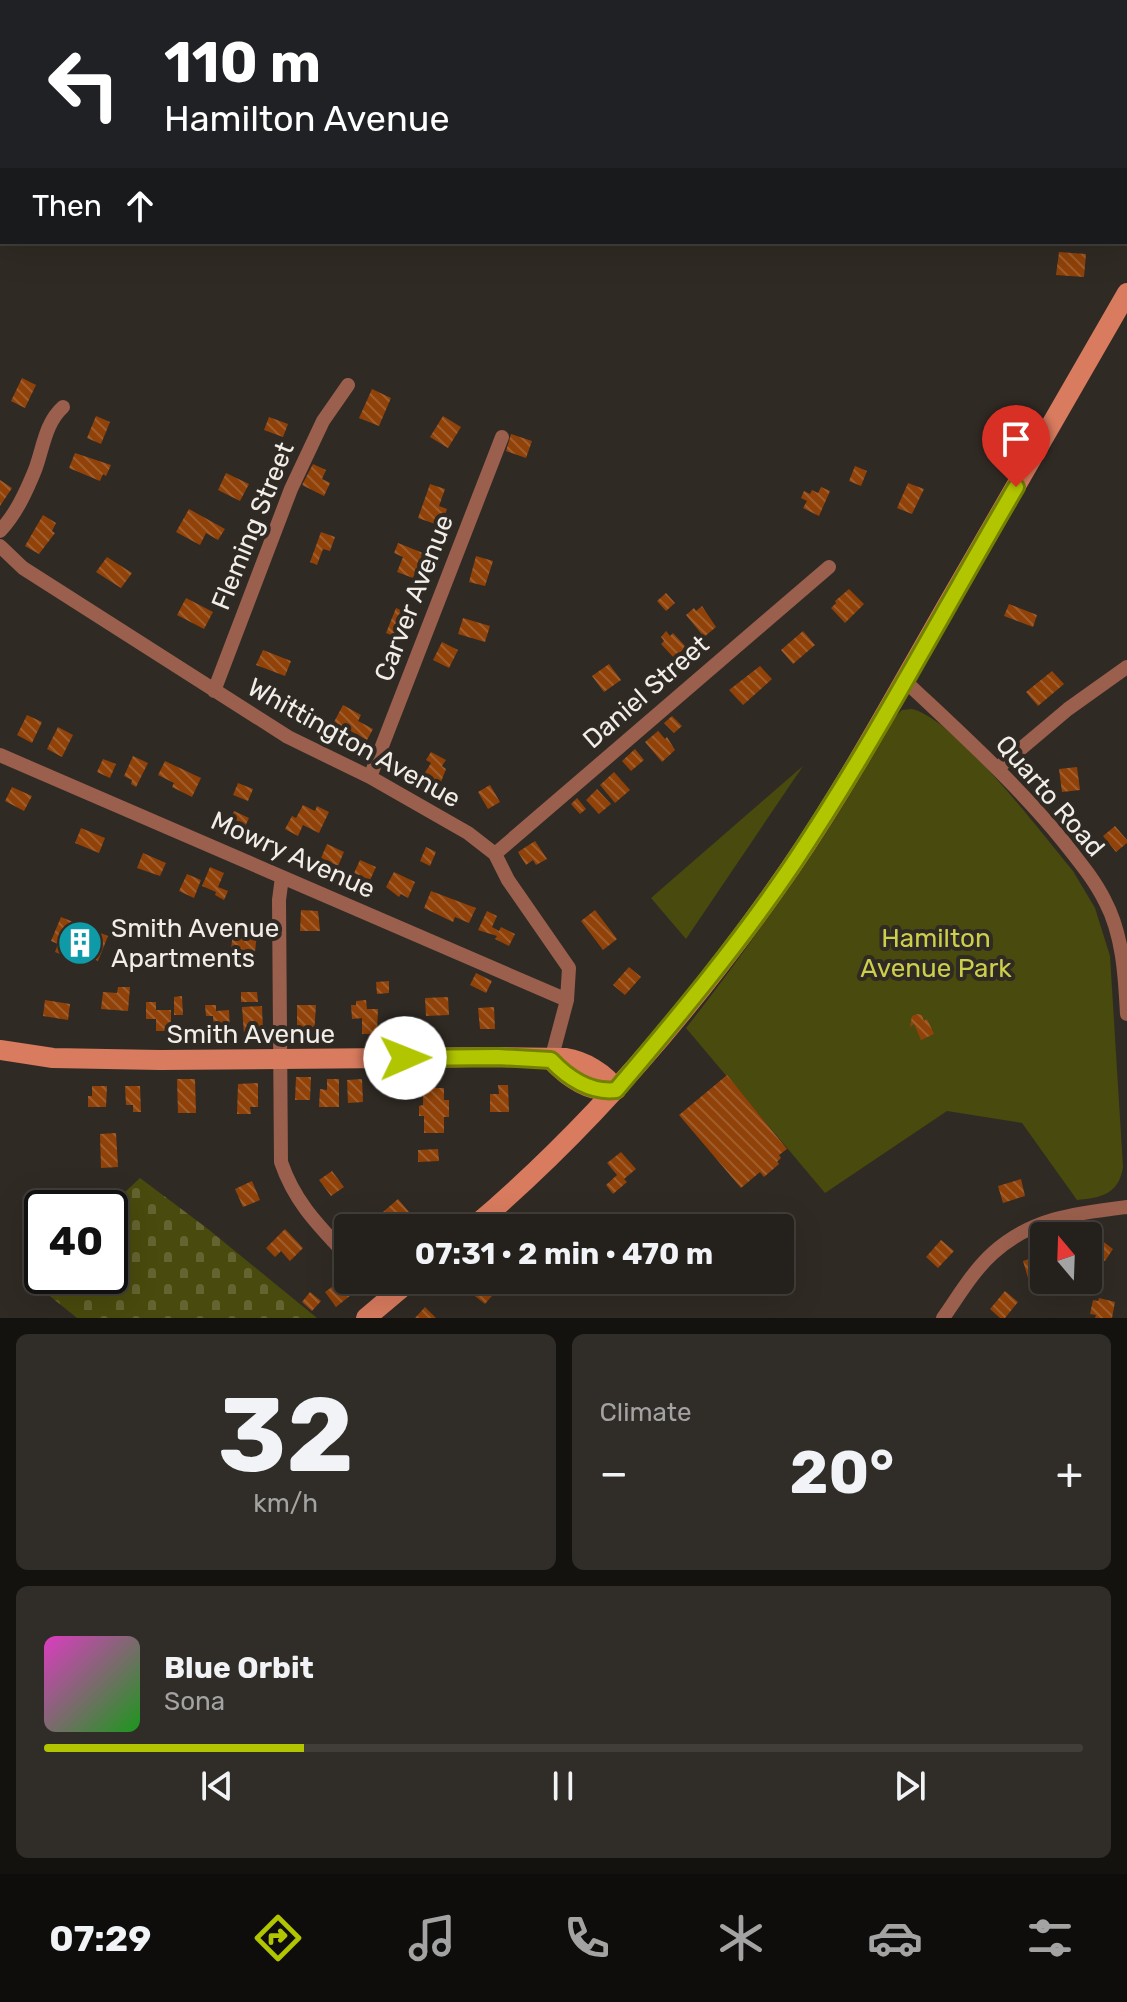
<!DOCTYPE html>
<meta charset="utf-8">
<style>
:root{--surface:#24201b;--page:#302d28;--text:#f1f3f6;--muted:#a3a3a3;--line:#413e3a;--accent:#b1c500}
body{margin:0;font-family:Rubik,sans-serif;background:var(--page);color:var(--text);height:100vh;display:flex;flex-direction:column;font-size:30px;white-space:nowrap}
*{box-sizing:border-box;margin:0}
p{font-size:26px;color:var(--muted)}
.icon{flex:none;width:44px;height:44px;fill:none;stroke:currentColor;stroke-width:2;stroke-linecap:round;stroke-linejoin:round}
.map{position:relative;height:1318px;overflow:hidden}
.sheet{display:flex;flex-direction:column;gap:16px;padding:16px;background:#14120f;flex:1}
.sheet>*{flex:none}
.guide{position:absolute;left:0px;top:0px;width:1128px;height:244px;box-shadow:0 8px 32px #0002,0 0 0 2px var(--line);background:#202124;color:#fff;overflow:hidden}
.needle{width:52px;rotate:341deg}
.controls{position:absolute;left:1030px;top:1222px;display:grid;gap:16px}
.controls a{display:grid;place-items:center;width:72px;height:72px;border-radius:8px;background:var(--surface);box-shadow:0 8px 32px #0002,0 0 0 2px var(--line);font-size:40px}
.speed{position:absolute;left:24px;top:1190px;display:flex;gap:16px;font-size:40px;font-weight:700;text-align:center}
.speed>*{display:grid;place-content:center;width:104px;height:104px;border-radius:50%;background:var(--surface);box-shadow:0 8px 32px #0002,0 0 0 2px var(--line);line-height:1}
.speed .limit{border:4px solid #111;border-radius:12px;background:#fff;color:#111}
.pin{position:absolute;display:grid;place-items:center;width:68px;height:68px;color:#fff;margin:-82px -34px;border-radius:50% 50% 50% 0;rotate:-45deg;box-shadow:0 0 8px #0007}
.pin .icon{rotate:45deg}
.me{position:absolute;width:88px;margin:-44px;rotate:89deg;stroke-linejoin:round;filter:drop-shadow(0 0 6px #0008)}
.turn{display:flex;align-items:center;gap:28px;height:168px;padding:0 32px;font-size:36px}
.turn .icon{width:104px;height:104px;stroke-width:2.5}
.turn b{display:block;font-size:56px;line-height:68px}
.then{display:flex;align-items:center;height:76px;padding:0 32px;background:#0003;gap:16px;font-size:30px}
.big{font-size:60px;font-weight:700;line-height:1.1}
.sheet .tile{flex:1;display:flex;flex-direction:column;justify-content:center;gap:12px;min-width:0;padding:0 28px;border-radius:12px;background:var(--page)}
.sheet .dial{align-items:center;gap:0}
.dial b{font-size:104px;line-height:1}
.song{display:flex;align-items:center;gap:24px}
.cover{width:96px;height:96px;border-radius:12px;background:linear-gradient(135deg,hsl(310 70% 55%),hsl(120 70% 35%))}
.played{height:8px;border-radius:4px;background:linear-gradient(90deg,var(--accent) 25%,var(--line) 25%)}
.keys{display:flex;justify-content:space-around;direction:ltr}
.heat{display:flex;justify-content:space-between;align-items:center;font-size:44px;direction:ltr}
.sheet .tiles{flex:1;display:grid;gap:16px;grid-template-columns:1fr 1fr}
.tile:last-child{grid-column:span 2}
.trip{position:absolute;left:334px;top:1214px;width:460px;height:80px;border-radius:8px;background:var(--surface);box-shadow:0 8px 32px #0002,0 0 0 2px var(--line);font-weight:700;line-height:80px;text-align:center}
.tab-bar{display:flex;height:128px;justify-content:space-around;align-items:center;background:#0e0d0b;color:var(--muted)}
.tab-bar .icon{width:56px;height:56px}
.tab-bar .active{color:var(--accent)}
.tab-bar b{font-size:36px;color:var(--text)}
.map>svg:first-child{display:block}
.wetland{fill:url(#wetland-marsh)}
.cemetery{fill:url(#cemetery-stones)}
.park{fill:#494a0d}
.building{fill:url(#building-back-hatch)}
.lines{fill:none;stroke-linecap:round;stroke-linejoin:round}
.street{stroke:#9a5f4d;stroke-width:14}
.secondary{stroke:#d87b5e;stroke-width:20}
.route-casing{stroke:#738000;stroke-width:20}
.route{stroke:#b1c500;stroke-width:14}
.labels{text-anchor:middle;dominant-baseline:central;stroke-width:8;stroke-linejoin:round;paint-order:stroke}
.street-label{font-size:26px;fill:#f1ede9;stroke:#302a24}
.poi-label{font-size:26px;fill:#f1ede9;stroke:#302a24;text-anchor:start}
.park-label{font-size:26px;fill:#cccf4a;stroke:#302a24}
</style>
<div class="map">
<svg width="1127" height="1318" viewBox="0 0 1127 1318">
<defs>
<pattern id="wetland-marsh" width="20" height="14" patternUnits="userSpaceOnUse" patternTransform="scale(2)"><rect width="20" height="14" fill="#494a0d"/><path d="M1 5h8M5 5V1M11 12h8M15 12V8" fill="none" stroke="#646430"/></pattern>
<pattern id="cemetery-stones" width="16" height="16" patternUnits="userSpaceOnUse" patternTransform="scale(2)"><rect width="16" height="16" fill="#494a0d"/><path d="M2 7V4a2 2 0 0 1 4 0v3zM10 15v-3a2 2 0 0 1 4 0v3z" fill="#646430"/></pattern>
<pattern id="building-back-hatch" width="6" height="6" patternUnits="userSpaceOnUse" patternTransform="scale(2)"><rect width="6" height="6" fill="#904208"/><path d="M-1 5l2 2M0 0l6 6M5-1l2 2" fill="none" stroke="#a05e2c"/></pattern>
</defs>
<rect width="100%" height="100%" fill="#302a24"/>
<path class="wetland" d="M504,0H851L848,2Z"/>
<path class="cemetery" d="M140,1178L208,1229L317,1318H77L30,1280L42,1270V1276H110L108,1208Z"/>
<path class="park" d="M912,709C957,720 1041,833 1073,871L1095,908L1110,956L1123,1167C1119,1194 1101,1198 1077,1200L1022,1123L947,1111L825,1193L686,1028C763,930 830,827 893,719L902,710Z
M803,766L686,939L651,898Z"/>
<path class="building" d="M1059,252L1086,254L1084,277L1056,275Z
M22,378L36,385L25,408L11,401Z
M372,389L391,398L379,426L359,418Z
M96,416L110,422L101,444L87,438Z
M443,416L461,427L448,448L430,437Z
M269,417L288,424L283,437L264,430Z
M511,434L532,441L526,458L506,451Z
M75,453L111,465L106,476L103,474L100,481L69,468Z
M313,464L326,470L322,479L330,483L324,496L302,485Z
M855,466L867,471L861,486L849,481Z
M226,473L249,484L240,501L218,490Z
M0,480L12,488L0,506Z
M908,483L924,489L912,514L897,508Z
M430,484L445,489L439,506L447,509L441,526L418,518Z
M821,487L830,491L819,516L803,508L807,501L801,498L804,491L810,494L812,490L818,493Z
M189,509L225,529L218,540L206,533L200,545L176,532Z
M43,515L56,523L52,531L55,533L39,554L25,546Z
M321,532L335,537L330,551L323,549L317,565L310,562Z
M398,543L423,553L413,578L397,572L403,557L394,553Z
M476,556L493,561L485,586L469,582Z
M107,557L132,573L121,588L96,572Z
M849,589L864,604L845,623L831,608L836,603L835,601Z
M666,593L675,603L666,611L657,601Z
M186,598L213,612L204,629L177,615Z
M1009,604L1037,615L1033,627L1004,616Z
M702,606L716,627L704,637L686,615L694,608L696,611Z
M396,608L405,612L401,623L409,627L403,640L386,633Z
M463,618L490,626L485,642L458,634Z
M666,631L670,636L673,633L686,647L674,658L661,644L664,641L661,637Z
M803,631L815,645L793,664L781,650Z
M442,642L458,650L449,668L433,660Z
M263,650L291,661L285,676L256,665Z
M609,664L621,680L604,692L592,676Z
M760,666L772,679L743,705L729,690Z
M1052,671L1064,684L1038,706L1026,692Z
M343,705L361,715L358,721L373,729L367,740L334,722Z
M27,715L42,722L32,743L17,735Z
M672,716L682,726L674,733L664,723Z
M58,727L73,735L62,757L47,749Z
M658,731L665,739L667,737L675,750L662,762L645,742Z
M635,749L644,760L631,771L622,761Z
M431,752L446,760L442,766L446,769L437,792L419,782L431,763L426,760Z
M133,756L148,763L136,787L131,784L132,780L124,776Z
M103,759L116,764L110,778L97,772Z
M165,761L201,778L192,797L172,787L174,783L158,775Z
M1077,767L1080,790L1062,792L1059,769Z
M614,772L630,790L615,803L600,785Z
M238,783L253,789L248,801L233,795Z
M490,785L500,802L488,809L478,792Z
M12,787L32,796L24,811L5,801Z
M597,789L611,804L599,814L586,800Z
M577,798L586,809L580,814L571,804Z
M303,805L315,811L317,806L329,812L319,833L303,825L298,836L285,829L292,816L296,818Z
M234,811L249,818L241,835L226,828Z
M1115,826L1127,840V843L1116,852L1103,836Z
M81,828L105,838L99,853L75,843Z
M535,841L547,859L536,865L533,860L526,865L518,852Z
M327,844L344,852L338,866L321,858Z
M426,847L436,852L430,866L420,861Z
M143,853L166,863L160,876L137,868Z
M360,860L376,867L370,880L354,873Z
M210,867L224,873L218,887L228,891L224,900L215,895L216,892L202,886Z
M394,872L415,882L408,898L401,894L399,897L386,887Z
M187,874L201,880L194,898L179,891Z
M431,891L476,908L469,923L455,917L453,922L424,908Z
M301,910L318,911L320,931H300Z
M595,910L617,939L603,950L581,921Z
M487,911L497,916L492,927L499,931L501,927L515,934L509,946L495,939L497,936L478,930Z
M61,917L108,936L98,961L90,957L87,965L55,952L58,944L51,941Z
M233,931L257,933L255,952L231,950Z
M629,967L641,977L625,995L613,985Z
M476,973L492,981L486,993L470,985Z
M389,981V993L377,994L376,982Z
M118,987H130L128,1011L101,1009L103,992L117,993Z
M241,992H257L258,1002H241Z
M182,996L183,1015H174V997Z
M448,997L449,1015L426,1016L425,998Z
M45,1000L70,1004L68,1020L43,1016Z
M366,1000L367,1009H378L377,1034H362V1018L352,1019L351,1005H356V1001Z
M146,1002H156V1010H171V1031H156V1019H146Z
M205,1005H216V1011L229,1010L230,1032H214L213,1016H206Z
M297,1005H316L314,1035H297Z
M262,1006L263,1031L261,1034H244L242,1007Z
M494,1007L495,1029H480L478,1008Z
M917,1014L922,1015L924,1021L927,1019L934,1034L921,1040L914,1024L910,1027L912,1016Z
M727,1075L787,1149L779,1155L781,1158L777,1162L779,1164L764,1177L760,1172L741,1188L679,1115Z
M296,1077H311L310,1100H295Z
M177,1079H195L196,1113H178Z
M327,1079H339V1107H319L320,1089L327,1090Z
M362,1079L363,1102L348,1103L347,1080Z
M258,1083V1107H250L251,1114H237L238,1084Z
M498,1085H508L509,1112H490V1094H499Z
M92,1086H107L106,1107H88V1096H92Z
M125,1086H140L141,1112H133V1105H126Z
M423,1088H444V1100H449V1117H444V1133H424V1116H419V1106L423,1105Z
M116,1133L118,1167L101,1168L100,1134Z
M438,1149L439,1161L418,1162V1150Z
M621,1152L636,1169L624,1179L627,1182L613,1194L606,1185L617,1175L607,1163Z
M332,1171L344,1187L331,1196L319,1180Z
M1021,1179L1025,1196L1003,1203L998,1186Z
M252,1181L260,1200L243,1207L235,1189Z
M398,1199L409,1212L390,1228H385L376,1218Z
M665,1213L673,1226L656,1228L652,1221Z
M285,1229L303,1248L290,1261L281,1251L275,1257L266,1248Z
M1097,1237L1113,1249L1105,1261L1088,1249Z
M941,1240L954,1251L938,1268L926,1257Z
M1044,1254V1273L1028,1278L1023,1261Z
M482,1280H497L502,1284L485,1304L471,1293Z
M340,1281L351,1295L336,1307L325,1292Z
M1005,1291L1018,1302L1005,1318H1000L990,1309Z
M310,1292L321,1301L312,1311L302,1302Z
M1099,1298L1115,1302L1112,1318H1095L1096,1315L1090,1314L1093,1300L1098,1301Z
M425,1307L436,1318H415Z"/>
<g class="lines">
<path class="street" d="M0,17H2
M0,531C16,514 26,492 35,470C43,449 45,423 63,407
M0,546L23,568L288,737L370,777L468,833L495,854L508,880L569,968L567,1000L551,1060
M904,680C959,732 1015,782 1063,841C1078,860 1094,879 1105,901C1123,935 1125,976 1127,1014
M214,691L291,489L323,421L348,385
M0,755L567,1000
M998,768L1068,709L1127,667
M370,777L502,437
M495,854L829,567
M282,877L279,900L281,1162C295,1203 319,1226 348,1257
M372,1280L390,1297
M943,1318C958,1297 973,1271 993,1253C1031,1218 1078,1213 1127,1207"/>
<path class="secondary" d="M0,1050L53,1058L160,1060L498,1057L565,1058C584,1061 606,1073 616,1090
M551,1060C568,1078 591,1094 616,1090
M472,1228C595,1124 700,999 791,867C849,782 898,691 949,602C1008,499 1068,396 1127,293
M366,1318L411,1280"/>
</g>
<g class="lines">
<g class="route-casing">
<path id="route" d="M405,1058L498,1057L551,1060C568,1078 591,1093 616,1090C678,1017 739,944 793,864C874,743 942,613 1016,487"/>
</g>
<use href="#route" class="route"/>
</g>
<defs>
<g id="building-disc" transform="scale(2.3)"><circle r="9.5" fill="#0f9aa8" stroke="#302a24"/><path d="M-4-6H4V6H1V3H-1V6H-4ZM-2.5-4.3h1.7v1.8h-1.7ZM.8-4.3h1.7v1.8H.8ZM-2.5-1h1.7V.8h-1.7ZM.8-1h1.7V.8H.8Z" fill="#fff"/></g>
</defs>
<g fill-rule="evenodd">
<use href="#building-disc" x="80" y="943"/>
</g>
<g class="labels">
<g class="street-label">
<text transform="translate(253 526) rotate(-68)">Fleming Street</text>
<text transform="translate(414 598) rotate(-69)">Carver Avenue</text>
<text transform="translate(646 692) rotate(-41)">Daniel Street</text>
<text transform="translate(354 743) rotate(29)">Whittington Avenue</text>
<text transform="translate(1050 796) rotate(49)">Quarto Road</text>
<text transform="translate(293 855) rotate(24)">Mowry Avenue</text>
<text x="251" y="1034">Smith Avenue</text>
</g>
<g class="poi-label">
<text x="111" y="928">Smith Avenue<tspan x="111" dy="30">Apartments</tspan></text>
</g>
<g class="park-label">
<text x="936" y="938">Hamilton<tspan x="936" dy="30">Avenue Park</tspan></text>
</g>
</g>
</svg>
<div class="controls">
<a><svg class="needle" viewBox="-14 -14 28 28"><path d="M0-13l5 13h-10z" fill="#e53935"/><path d="M0 13l5-13h-10z" fill="#a3a3a3"/></svg></a>
</div>
<div class="speed"><div class="limit">40</div></div>
<div class="pin" style="left:1016px;top:487px;background:#d93025"><svg class="icon" aria-label="arrive" viewBox="0 0 24 24"><path d="M6 21V4h12l-3 4 3 4H6"/></svg></div>
<svg class="me" style="left:405px;top:1058px" viewBox="-20 -20 40 40"><circle r="19" fill="#fff"/><path d="M0-13L10 11 0 6-10 11z" fill="#b1c500"/></svg>
<div class="trip">07:31 · 2 min · 470 m</div>
<div class="guide">
<div class="turn"><svg class="icon" aria-label="left" viewBox="0 0 24 24"><path d="M17 20v-9H6M10 6l-5 5 5 5"/></svg><div><b>110 m</b>Hamilton Avenue</div></div>
<div class="then">Then<svg class="icon" aria-label="ahead" viewBox="0 0 24 24"><path d="M12 20V5M6 11l6-6 6 6"/></svg></div>
</div>
</div>
<section class="sheet">
<div class="tiles">
<div class="tile dial"><b>32</b><p>km/h</p></div>
<div class="tile"><p>Climate</p>
<div class="heat"><a>−</a><b class="big">20°</b><a>+</a></div>
</div>
<div class="tile">
<div class="song"><i class="cover"></i><div><b>Blue Orbit</b><p>Sona</p></div></div>
<div class="played"></div>
<div class="keys"><svg class="icon" aria-label="previous" viewBox="0 0 24 24"><path d="M18 5L8 12l10 7zM5 5v14"/></svg><svg class="icon" aria-label="pause" viewBox="0 0 24 24"><path d="M8 5v14M16 5v14"/></svg><svg class="icon" aria-label="next" viewBox="0 0 24 24"><path d="M6 5l10 7-10 7zM19 5v14"/></svg></div>
</div>
</div>
</section>
<nav class="tab-bar">
<b>07:29</b>
<svg class="icon active" aria-label="directions" viewBox="0 0 24 24"><path d="M12 3l9 9-9 9-9-9zM9 14v-3h6M13 9l2 2-2 2"/></svg>
<svg class="icon" aria-label="music" viewBox="0 0 24 24"><path d="M9 18V5l10-2v13"/><circle cx="6" cy="18" r="3"/><circle cx="16" cy="16" r="3"/></svg>
<svg class="icon" aria-label="phone" viewBox="0 0 24 24"><path d="M5 4h4l2 5-3 2q2 4 5 5l2-3 5 2v4C11 20 4 13 5 4z"/></svg>
<svg class="icon" aria-label="climate" viewBox="0 0 24 24"><path d="M12 3v18M4 7l16 10M4 17L20 7"/></svg>
<svg class="icon" aria-label="car" viewBox="0 0 24 24"><path d="M5 17H2v-5l4-1 3-4h7l3 4 3 1v5h-3M9 17h6M6 11h13"/><circle cx="7" cy="17" r="2"/><circle cx="17" cy="17" r="2"/></svg>
<svg class="icon" aria-label="filters" viewBox="0 0 24 24"><path d="M4 7h16M4 17h16"/><circle cx="9" cy="7" r="2"/><circle cx="15" cy="17" r="2"/></svg>
</nav>
